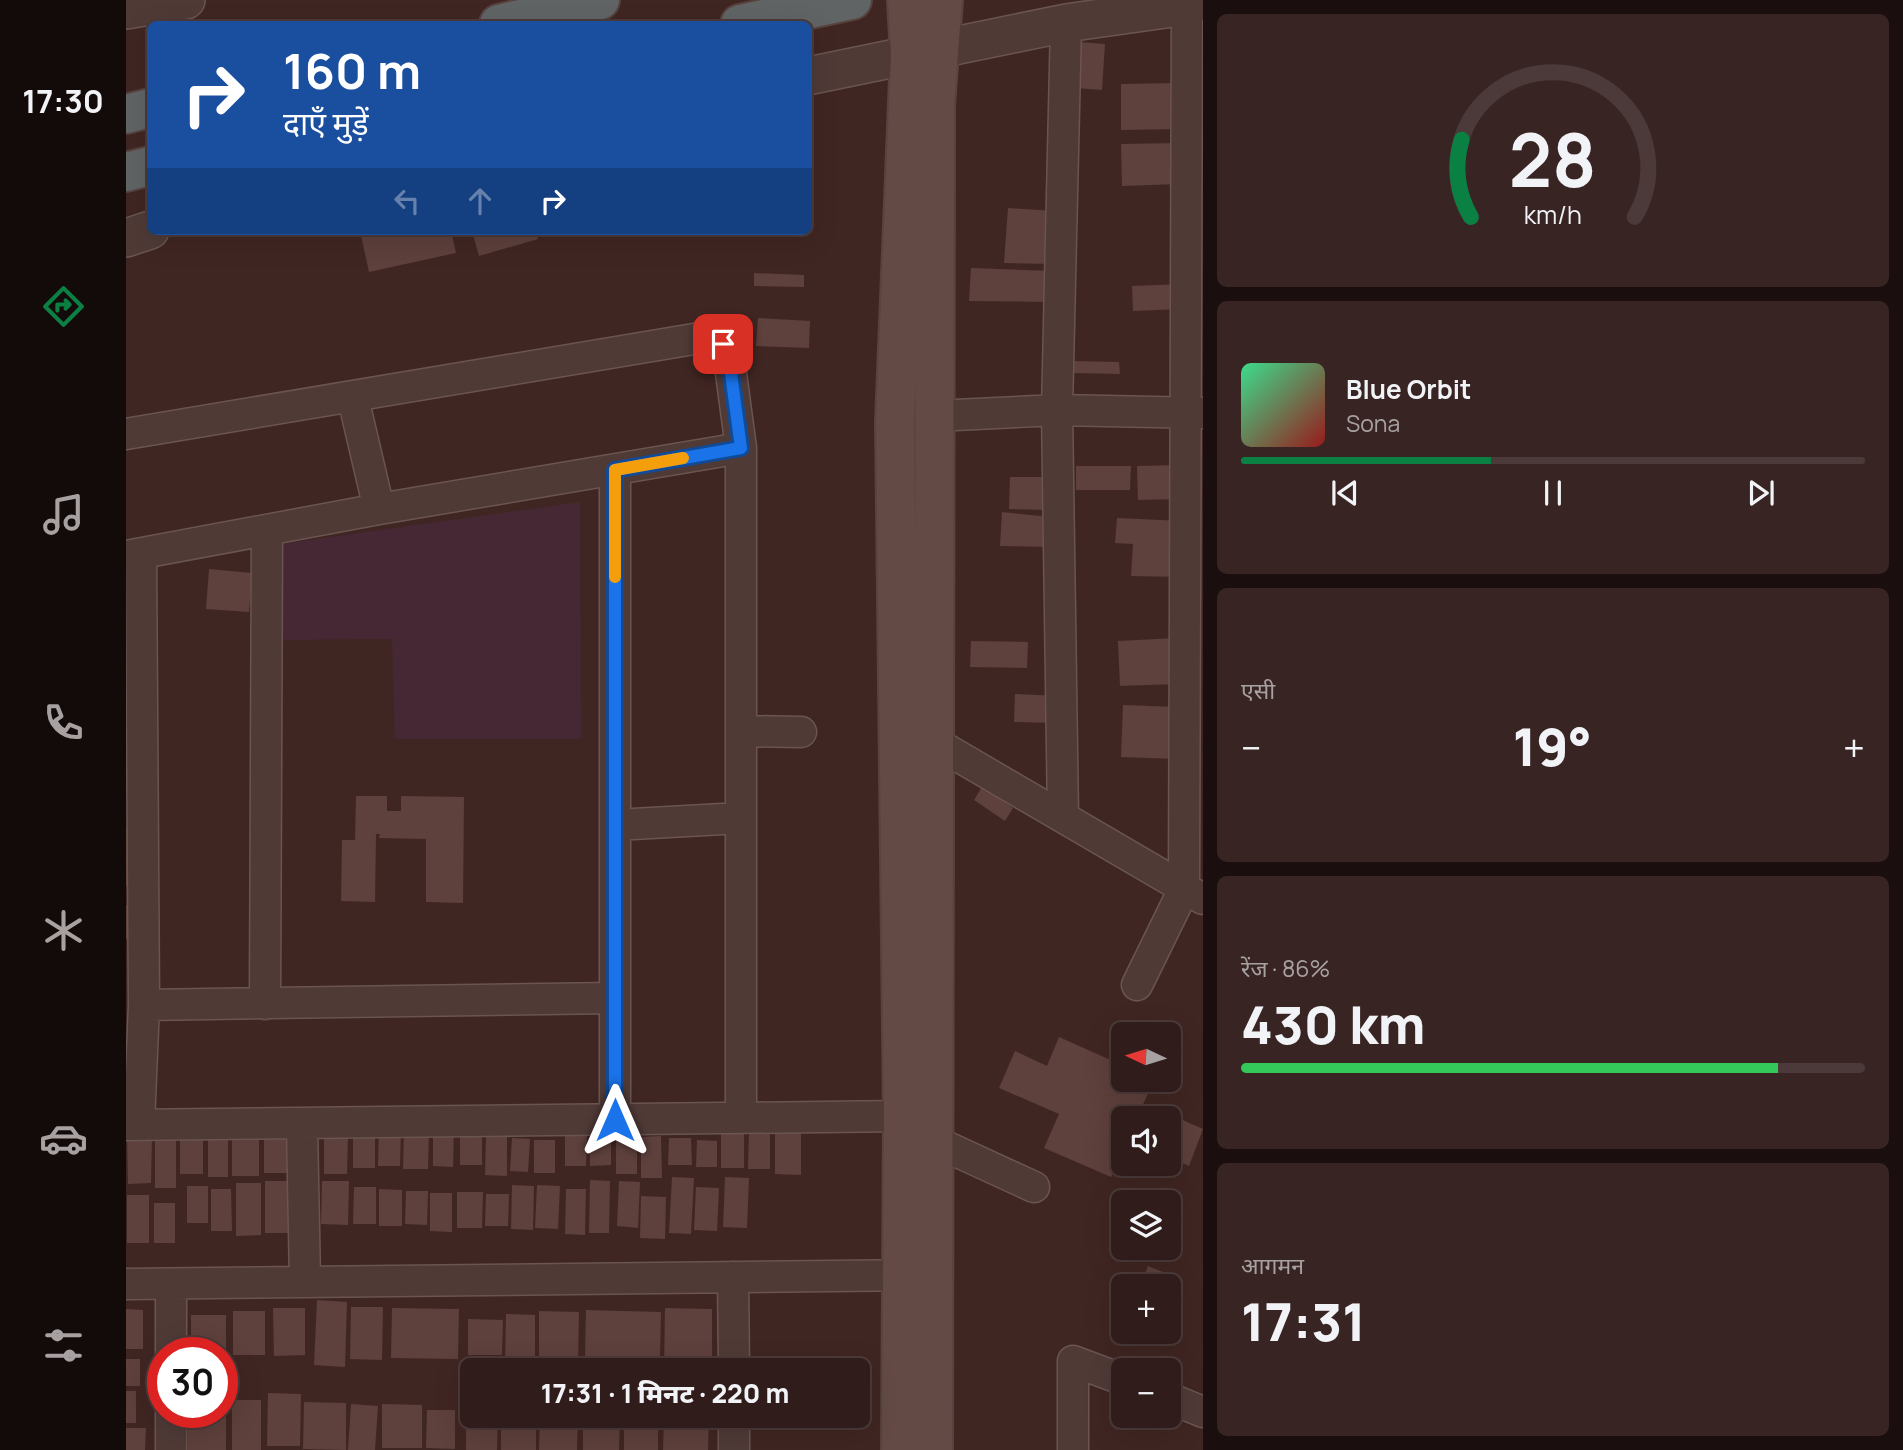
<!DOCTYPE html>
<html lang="hi">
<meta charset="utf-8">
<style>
:root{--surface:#301c1a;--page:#382523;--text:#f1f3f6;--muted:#a8a1a2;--line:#4b3a39;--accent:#0b8043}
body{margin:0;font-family:Manrope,"Noto Sans Devanagari",sans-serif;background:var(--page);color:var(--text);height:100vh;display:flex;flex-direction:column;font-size:26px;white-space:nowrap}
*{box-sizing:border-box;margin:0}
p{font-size:23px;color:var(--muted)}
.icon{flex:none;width:38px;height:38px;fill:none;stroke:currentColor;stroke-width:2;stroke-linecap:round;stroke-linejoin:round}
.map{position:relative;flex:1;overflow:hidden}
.details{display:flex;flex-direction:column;gap:14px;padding:14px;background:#1a0f0e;width:700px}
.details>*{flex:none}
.banner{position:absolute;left:21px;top:21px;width:665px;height:214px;border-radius:10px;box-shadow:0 7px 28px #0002,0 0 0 2px var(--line);background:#1a4fa0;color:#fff;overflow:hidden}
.needle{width:46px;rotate:274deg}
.tools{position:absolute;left:985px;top:1022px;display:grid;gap:14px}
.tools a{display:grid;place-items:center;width:70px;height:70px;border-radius:10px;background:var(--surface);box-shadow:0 7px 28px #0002,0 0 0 2px var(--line);font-size:35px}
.speed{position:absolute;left:21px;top:1337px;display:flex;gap:14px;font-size:35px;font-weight:700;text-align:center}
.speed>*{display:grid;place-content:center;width:91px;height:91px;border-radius:50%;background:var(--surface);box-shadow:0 7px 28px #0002,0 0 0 2px var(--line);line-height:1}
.speed .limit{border:10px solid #d22;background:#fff;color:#111}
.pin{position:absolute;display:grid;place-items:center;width:60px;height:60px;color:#fff;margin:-30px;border-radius:14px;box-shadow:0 4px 10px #0006}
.me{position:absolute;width:77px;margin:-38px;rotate:0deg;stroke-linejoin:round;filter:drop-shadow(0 0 5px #0008)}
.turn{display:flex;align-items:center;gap:24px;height:147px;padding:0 21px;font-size:32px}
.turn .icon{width:91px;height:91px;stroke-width:2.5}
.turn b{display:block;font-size:49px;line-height:60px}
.lanes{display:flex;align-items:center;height:66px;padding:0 21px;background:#0003;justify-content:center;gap:35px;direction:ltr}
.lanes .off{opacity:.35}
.big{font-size:52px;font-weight:800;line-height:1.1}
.details .widget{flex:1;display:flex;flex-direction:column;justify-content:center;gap:10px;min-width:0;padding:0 24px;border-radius:10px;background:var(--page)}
.details .dial{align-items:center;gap:0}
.dial svg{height:182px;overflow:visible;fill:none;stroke:var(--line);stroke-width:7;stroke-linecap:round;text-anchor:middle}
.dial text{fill:var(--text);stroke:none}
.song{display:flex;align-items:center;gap:21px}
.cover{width:84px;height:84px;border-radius:10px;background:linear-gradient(135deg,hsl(150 70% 55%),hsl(0 70% 35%))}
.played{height:7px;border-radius:4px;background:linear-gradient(90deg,var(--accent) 40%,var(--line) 40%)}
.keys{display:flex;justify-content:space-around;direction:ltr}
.heat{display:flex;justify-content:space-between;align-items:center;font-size:38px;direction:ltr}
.charge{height:10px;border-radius:5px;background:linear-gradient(90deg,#34c759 86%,var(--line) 0)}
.trip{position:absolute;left:334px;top:1358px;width:410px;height:70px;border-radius:10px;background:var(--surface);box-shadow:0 7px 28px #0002,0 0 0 2px var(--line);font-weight:800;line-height:70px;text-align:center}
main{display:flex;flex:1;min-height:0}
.tab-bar{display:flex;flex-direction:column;width:126px;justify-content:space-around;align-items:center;background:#130b0a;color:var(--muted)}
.tab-bar .icon{width:49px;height:49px}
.tab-bar .selected{color:var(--accent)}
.tab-bar b{font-size:32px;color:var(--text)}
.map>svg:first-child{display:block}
.green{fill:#452834}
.building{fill:#5e403c}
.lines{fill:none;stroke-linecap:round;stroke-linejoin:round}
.minor-casing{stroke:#6a5551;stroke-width:33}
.tertiary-casing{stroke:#6a5551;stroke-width:40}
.secondary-casing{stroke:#58433f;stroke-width:42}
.trunk-casing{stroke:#57423e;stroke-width:42}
.minor{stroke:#4f3a36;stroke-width:30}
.tertiary{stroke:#4f3a36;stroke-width:37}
.secondary{stroke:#634a44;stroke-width:38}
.trunk{stroke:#616465;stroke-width:38}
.route-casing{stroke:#114b97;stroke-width:18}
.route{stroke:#1a73e8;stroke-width:12}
.slow{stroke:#f59e0b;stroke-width:12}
</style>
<main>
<nav class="tab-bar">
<b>17:30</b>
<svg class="icon selected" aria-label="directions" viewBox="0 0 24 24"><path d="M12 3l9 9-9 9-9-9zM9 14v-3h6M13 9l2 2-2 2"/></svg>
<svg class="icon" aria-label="music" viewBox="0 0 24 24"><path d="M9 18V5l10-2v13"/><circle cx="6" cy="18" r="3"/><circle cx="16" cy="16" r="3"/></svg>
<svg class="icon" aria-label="phone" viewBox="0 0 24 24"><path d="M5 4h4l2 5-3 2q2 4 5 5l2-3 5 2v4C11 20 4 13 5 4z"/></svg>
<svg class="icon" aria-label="climate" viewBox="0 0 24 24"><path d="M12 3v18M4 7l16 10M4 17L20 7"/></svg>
<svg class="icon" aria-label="car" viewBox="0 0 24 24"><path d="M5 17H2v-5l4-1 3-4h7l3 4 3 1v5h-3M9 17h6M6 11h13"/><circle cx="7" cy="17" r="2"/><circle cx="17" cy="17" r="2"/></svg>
<svg class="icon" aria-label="filters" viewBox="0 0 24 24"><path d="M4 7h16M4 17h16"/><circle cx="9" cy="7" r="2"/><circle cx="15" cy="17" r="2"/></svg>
</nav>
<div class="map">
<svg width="1077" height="1450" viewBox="0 0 1077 1450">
<rect width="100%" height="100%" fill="#402622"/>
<path class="green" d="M454,502L455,739H269L266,639L154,640L155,544Z"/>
<path class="building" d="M953,42L979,44L976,90L949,88Z
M1052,83L1053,129L995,130V84Z
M1053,143L1054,184L996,186L995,144Z
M882,208L928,211L927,264L878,263Z
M234,231H325L330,253L243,272Z
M346,231H410L412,239L353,256Z
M845,268L928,271L925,302L843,301Z
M628,273L678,275V287L628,286Z
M1057,284L1056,309L1007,311L1006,286Z
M632,318L684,321L683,348L630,346Z
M947,361L993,362L994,374L947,373Z
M1054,465L1055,499L1012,500L1011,466Z
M950,466H1005L1004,490H950Z
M884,477H924V510L883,509Z
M876,512L924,517L923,547L874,546Z
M991,518L1056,521L1055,577L1005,576L1007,544L989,543Z
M83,569L126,573L123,612L80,609Z
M1050,638L1051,684L994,686L992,641Z
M845,641L902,642L901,668L844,667Z
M889,694L933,696L932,723L888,722Z
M997,705L1052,707L1051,759L995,757Z
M856,787L887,808L879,821L848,800Z
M230,796H261V811H275V796L338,797L337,903L300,902V839L253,838L254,834H250L249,902L215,901L216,840H229Z
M8,827L13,885L0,886V828Z
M0,905H9L10,939H0Z
M933,1037L998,1066V1080H1028L1011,1118H998V1149L985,1177L918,1148L933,1114L873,1088L889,1051L921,1066Z
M1025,1106L1077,1129L1063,1166L1043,1157V1118H1019Z
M253,1127L275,1128L274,1166H252Z
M227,1128H249V1168H227Z
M278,1130H303L302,1169H277Z
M307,1130H328L327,1167L307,1166Z
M464,1132H485V1165L464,1166Z
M623,1132H644V1169H622Z
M649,1132L675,1133V1175L649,1174Z
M595,1133H618V1168H595Z
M334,1134L356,1135V1165H334Z
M439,1134L461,1135L460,1166H439Z
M1,1135H26L25,1183L2,1184Z
M138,1135H164V1173H138Z
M198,1135H222L221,1174H198Z
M54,1136H77V1174H54Z
M360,1136L381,1137V1176L359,1175Z
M535,1136L536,1178H515V1137Z
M106,1137H133V1176H106Z
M29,1138H50V1188H29Z
M386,1138L404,1139L402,1172L384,1171Z
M543,1138H565L566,1165H542Z
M82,1139H102V1177H82Z
M490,1139H511V1174H490Z
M408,1140H429V1173H408Z
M571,1140L591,1141V1167H570Z
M546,1177L568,1178L565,1234L543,1233Z
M599,1177L623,1178L621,1228L597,1227Z
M464,1180L484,1181L483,1233H463Z
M139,1181H164V1233H139Z
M196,1181H223L222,1225L195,1224Z
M493,1181L514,1182L512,1228L491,1226Z
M110,1183H135V1235L110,1236Z
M386,1185L408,1186L407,1230L385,1229Z
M411,1185L434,1186L432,1229L409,1228Z
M61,1186H82V1223H61Z
M228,1187H250V1224H227Z
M570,1187L593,1188L591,1231L568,1230Z
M85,1189H105L106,1231H85Z
M253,1189L276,1190V1226H253Z
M440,1189H460L459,1235L439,1234Z
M280,1191H302L301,1225L279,1224Z
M331,1192H357L356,1228H331Z
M304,1193H326V1232L304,1231Z
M360,1194H383L382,1226H359Z
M1,1195H23V1243H1Z
M515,1196L540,1197L539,1239L514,1238Z
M28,1203H49V1243H28Z
M1022,1266L1057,1280L1043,1313V1286H1014Z
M191,1300L221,1302L219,1367L188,1365Z
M225,1307H257L256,1360L224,1359Z
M147,1308H179V1355L148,1356Z
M266,1308L333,1309L332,1359L265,1358Z
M539,1308L586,1309V1370H538Z
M0,1309L17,1310V1349H0Z
M460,1310L535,1312L534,1357L459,1356Z
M107,1311H139V1355H107Z
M413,1311L453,1312L452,1364L413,1363Z
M380,1314L409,1315V1363H379Z
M65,1315H100V1362H96V1353H65Z
M342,1319L377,1320L376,1355H342Z
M0,1359H14V1386H0Z
M0,1391H10V1423H0Z
M96,1392H100V1450H62V1412H96Z
M142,1393L175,1394L174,1446H141Z
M106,1400H135V1450H106Z
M178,1402L220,1403V1450L177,1449Z
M225,1404L252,1406L249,1450H222Z
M256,1404L296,1405V1448H256Z
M340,1406H346V1416H372L371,1450H340Z
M301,1410H329V1449L300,1448Z
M375,1416H410V1450H375Z
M414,1416H452L451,1450H413Z
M457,1416H494L493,1450H457Z
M498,1416H532V1450H498Z
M538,1416H583L582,1450H537Z
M0,1428H20L19,1450H0Z"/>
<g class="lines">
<g class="minor-casing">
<path id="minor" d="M227,398L253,509
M808,416L931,410L1077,413
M0,434L574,338L597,344L604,366L615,448V1118
M489,470V1120
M0,556L253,509L615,448
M615,731L675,732
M808,742L1077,899
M937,817L931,410L940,23
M489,825L615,818
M1011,985L1058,889L1061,6
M139,1004L141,531
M18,1005L489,998
M13,1124L18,1005L15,554
M0,1125L777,1116
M176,1125L179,1282
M808,1141L908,1187
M607,1277L608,1370
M0,1284L798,1275
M45,1284V1353
M1043,1398L1077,1412
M45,1412V1450
M608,1416V1450
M947,1450V1361L998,1380"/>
</g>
<g class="tertiary-casing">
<path id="tertiary" d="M0,10L60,0
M682,76L940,23L1061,6L1076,0
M0,238L24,230"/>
</g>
<g class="secondary-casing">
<path id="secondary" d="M775,1450L777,1116L769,422L784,54L781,0
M807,1450L809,105L817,0"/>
</g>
<g class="trunk-casing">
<path id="trunk" d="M373,24L474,0
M614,24L726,0
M0,114L24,108
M0,172L24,166"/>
</g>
<use href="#minor" class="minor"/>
<use href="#tertiary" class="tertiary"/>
<use href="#secondary" class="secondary"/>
<use href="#trunk" class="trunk"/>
</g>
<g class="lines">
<g class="route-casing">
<path id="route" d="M489,1120V470L615,448L604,366L597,344"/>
</g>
<use href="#route" class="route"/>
<path class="slow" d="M489,577V470L557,458"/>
</g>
</svg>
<div class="tools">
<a><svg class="needle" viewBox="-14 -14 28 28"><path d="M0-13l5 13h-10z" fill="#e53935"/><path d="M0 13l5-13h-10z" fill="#a8a1a2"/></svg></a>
<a><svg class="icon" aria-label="sound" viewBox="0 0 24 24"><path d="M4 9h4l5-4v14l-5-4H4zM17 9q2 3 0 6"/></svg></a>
<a><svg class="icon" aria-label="layers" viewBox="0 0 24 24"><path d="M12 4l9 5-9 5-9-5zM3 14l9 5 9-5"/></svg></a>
<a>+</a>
<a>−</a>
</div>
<div class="speed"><div class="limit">30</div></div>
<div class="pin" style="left:597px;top:344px;background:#d93025"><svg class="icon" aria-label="arrive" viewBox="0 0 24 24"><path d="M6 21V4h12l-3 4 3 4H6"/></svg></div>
<svg class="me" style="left:489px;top:1120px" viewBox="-20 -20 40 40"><path d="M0-17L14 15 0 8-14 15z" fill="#1a73e8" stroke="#fff" stroke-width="4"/></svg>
<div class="trip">17:31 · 1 मिनट · 220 m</div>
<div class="banner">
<div class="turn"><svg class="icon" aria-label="right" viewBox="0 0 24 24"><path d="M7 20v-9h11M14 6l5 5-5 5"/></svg><div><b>160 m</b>दाएँ मुड़ें</div></div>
<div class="lanes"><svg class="icon off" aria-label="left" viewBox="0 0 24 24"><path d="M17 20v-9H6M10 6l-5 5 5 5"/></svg><svg class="icon off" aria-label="ahead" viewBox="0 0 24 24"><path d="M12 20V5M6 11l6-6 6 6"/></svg><svg class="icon" aria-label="right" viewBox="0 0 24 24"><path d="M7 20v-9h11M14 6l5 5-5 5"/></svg></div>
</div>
</div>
<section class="details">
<div class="widget dial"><svg viewBox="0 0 100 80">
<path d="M14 69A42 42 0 1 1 86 69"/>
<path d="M14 69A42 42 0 0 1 10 35" stroke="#0b8043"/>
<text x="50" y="56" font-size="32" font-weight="700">28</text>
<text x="50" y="72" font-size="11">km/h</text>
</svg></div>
<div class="widget">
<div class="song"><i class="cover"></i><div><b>Blue Orbit</b><p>Sona</p></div></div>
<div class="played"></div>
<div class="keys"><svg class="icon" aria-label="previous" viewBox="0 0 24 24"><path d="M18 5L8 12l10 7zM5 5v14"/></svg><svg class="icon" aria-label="pause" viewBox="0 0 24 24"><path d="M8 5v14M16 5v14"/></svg><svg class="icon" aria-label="next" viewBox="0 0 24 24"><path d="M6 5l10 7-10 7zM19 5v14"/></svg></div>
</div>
<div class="widget"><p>एसी</p>
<div class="heat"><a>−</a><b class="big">19°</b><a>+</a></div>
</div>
<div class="widget"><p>रेंज · 86%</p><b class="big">430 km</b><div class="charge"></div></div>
<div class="widget"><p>आगमन</p><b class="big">17:31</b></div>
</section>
</main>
